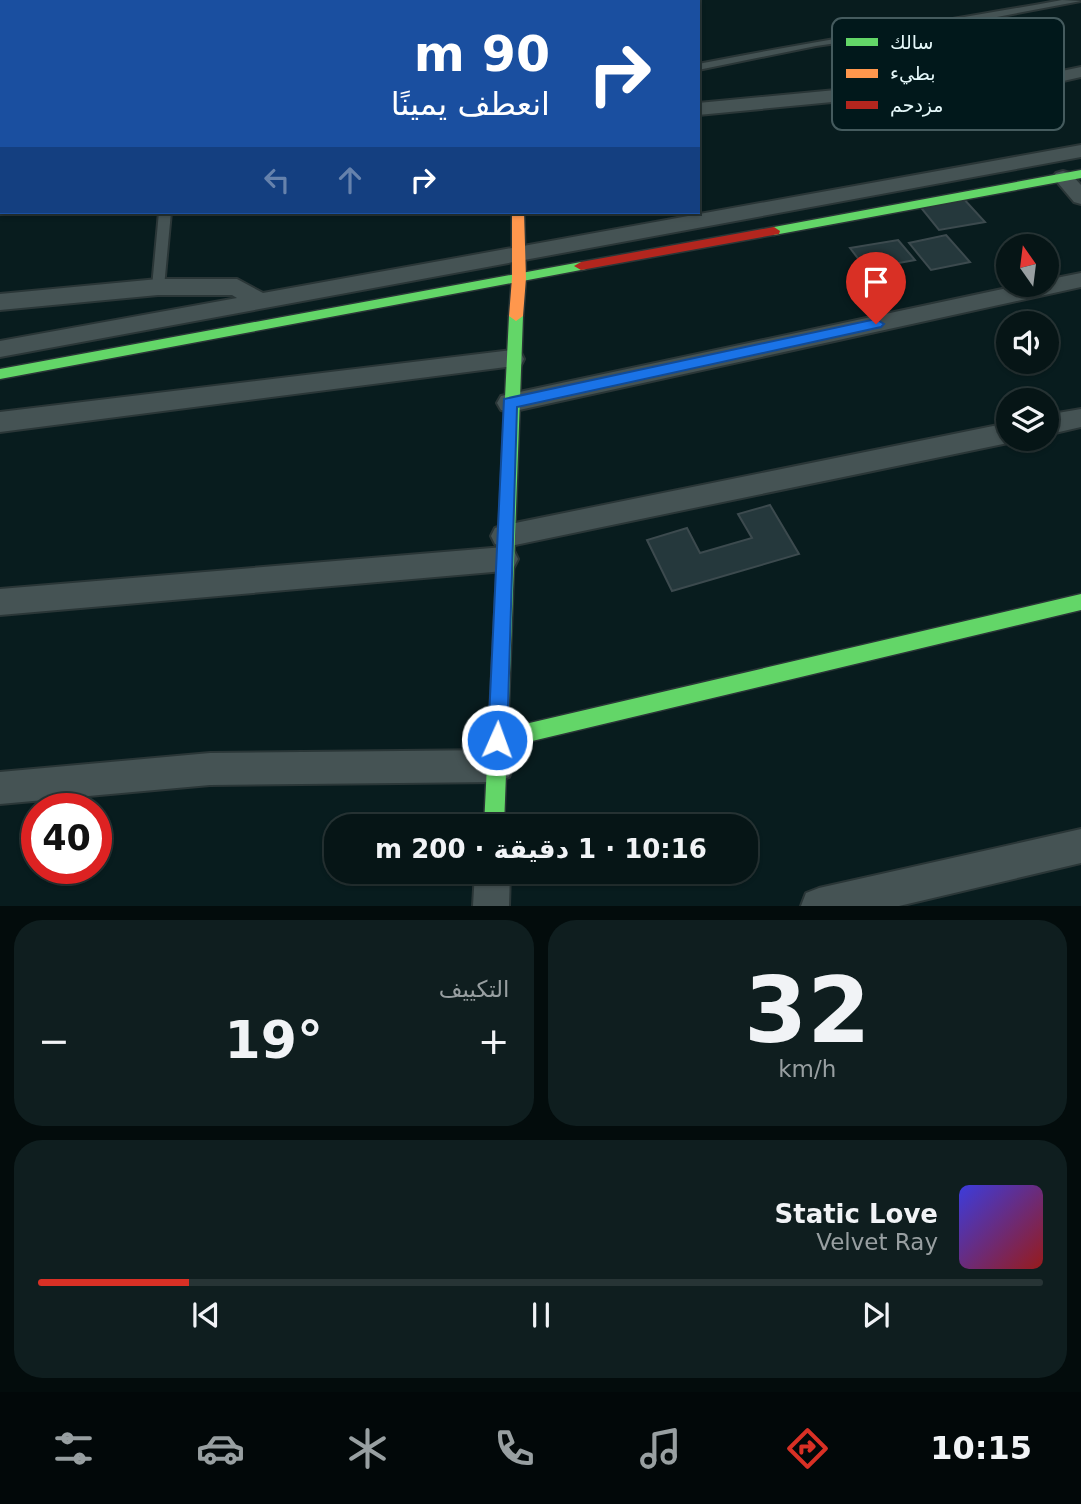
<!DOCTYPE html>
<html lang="ar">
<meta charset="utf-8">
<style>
:root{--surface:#061516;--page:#0f1e1f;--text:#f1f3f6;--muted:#989fa1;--line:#273435;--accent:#d93025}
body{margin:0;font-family:"DejaVu Sans",Cairo,sans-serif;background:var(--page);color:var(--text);direction:rtl;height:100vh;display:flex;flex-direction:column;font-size:26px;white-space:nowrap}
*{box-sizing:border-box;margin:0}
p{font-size:23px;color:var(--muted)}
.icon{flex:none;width:38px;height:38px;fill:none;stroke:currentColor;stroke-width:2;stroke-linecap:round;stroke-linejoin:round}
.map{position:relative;height:906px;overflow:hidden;direction:ltr}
.details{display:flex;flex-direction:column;gap:14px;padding:14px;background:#030c0c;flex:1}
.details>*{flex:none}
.guide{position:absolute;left:0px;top:0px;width:700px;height:214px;box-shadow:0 2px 5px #0004,0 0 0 2px var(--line);direction:rtl;background:#1a4fa0;color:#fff;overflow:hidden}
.needle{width:46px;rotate:346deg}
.tools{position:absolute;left:996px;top:234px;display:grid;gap:14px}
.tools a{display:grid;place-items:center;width:63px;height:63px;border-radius:50%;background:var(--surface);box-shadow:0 2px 5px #0004,0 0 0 2px var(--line);font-size:35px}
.speed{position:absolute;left:21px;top:793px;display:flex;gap:14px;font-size:35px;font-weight:700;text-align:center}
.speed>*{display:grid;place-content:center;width:91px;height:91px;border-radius:50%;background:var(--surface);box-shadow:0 2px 5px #0004,0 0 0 2px var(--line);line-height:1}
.speed .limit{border:10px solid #d22;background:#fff;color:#111}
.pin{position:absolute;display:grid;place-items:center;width:60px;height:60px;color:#fff;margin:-72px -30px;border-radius:50% 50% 50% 0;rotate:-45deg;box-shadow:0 0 7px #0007}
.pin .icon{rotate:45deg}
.me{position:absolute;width:77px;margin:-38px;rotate:2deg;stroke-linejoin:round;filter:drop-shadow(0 0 5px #0008)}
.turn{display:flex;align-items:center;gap:24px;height:147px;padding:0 35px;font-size:32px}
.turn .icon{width:91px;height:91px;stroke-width:2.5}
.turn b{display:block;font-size:49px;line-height:60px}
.lanes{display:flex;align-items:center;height:66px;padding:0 35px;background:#0003;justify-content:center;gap:35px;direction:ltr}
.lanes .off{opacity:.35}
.big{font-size:52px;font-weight:800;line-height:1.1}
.details .widget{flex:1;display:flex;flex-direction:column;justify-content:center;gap:10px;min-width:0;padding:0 24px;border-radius:28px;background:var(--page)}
.details .dial{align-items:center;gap:0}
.dial b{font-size:91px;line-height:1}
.song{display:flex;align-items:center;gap:21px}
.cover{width:84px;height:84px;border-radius:10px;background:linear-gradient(135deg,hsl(240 70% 55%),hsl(0 70% 35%))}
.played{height:7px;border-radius:4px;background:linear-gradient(90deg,var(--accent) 15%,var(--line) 15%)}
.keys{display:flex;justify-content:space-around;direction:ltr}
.heat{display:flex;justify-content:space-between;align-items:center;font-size:38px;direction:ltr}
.details .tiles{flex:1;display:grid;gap:14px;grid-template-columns:1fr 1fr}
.widget:last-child{grid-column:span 2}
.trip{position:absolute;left:324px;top:814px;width:434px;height:70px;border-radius:28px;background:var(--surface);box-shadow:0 2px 5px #0004,0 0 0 2px var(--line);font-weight:800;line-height:70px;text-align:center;direction:rtl}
.dock{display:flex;height:112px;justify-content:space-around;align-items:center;background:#020809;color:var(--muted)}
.dock .icon{width:49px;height:49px}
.dock .current{color:var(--accent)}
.dock b{font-size:32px;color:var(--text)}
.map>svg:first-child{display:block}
.building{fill:#25383c;stroke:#3c4a4e;stroke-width:2}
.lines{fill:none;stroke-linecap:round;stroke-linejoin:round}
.lane-casing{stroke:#2a3637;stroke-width:4}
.street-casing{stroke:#2a3637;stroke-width:4}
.fast-casing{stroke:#2a3637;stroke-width:3}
.slow-casing{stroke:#2a3637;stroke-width:3}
.jam-casing{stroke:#2a3637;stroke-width:3}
.lane{fill:#455354;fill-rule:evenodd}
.street{fill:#455354;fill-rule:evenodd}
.fast{fill:#63d668;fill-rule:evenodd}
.slow{fill:#ff974d;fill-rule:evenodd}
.jam{fill:#b3261e;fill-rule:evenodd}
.rail-casing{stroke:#4d595a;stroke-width:5}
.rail{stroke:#01181b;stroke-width:3.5;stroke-dasharray:11;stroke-linecap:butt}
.route{fill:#1a73e8;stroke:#114b97;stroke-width:2}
.key{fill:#01181b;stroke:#455b5e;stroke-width:2}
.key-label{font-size:19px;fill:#e5f8fa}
</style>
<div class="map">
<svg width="1081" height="906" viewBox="0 0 1081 906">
<rect width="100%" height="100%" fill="#081c1e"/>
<path class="building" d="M0,0L39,2H2L0,48Z
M962,197L985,222L939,230L918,204Z
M946,235L970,262L931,270L909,243Z
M898,240L915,260L866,269L850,248Z
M770,505L799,554L672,591L647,540L687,528L700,553L752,538L738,514Z"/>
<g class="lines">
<g class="lane-casing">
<path id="lane" d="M1062,0L1081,1L928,30L967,84L962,87L959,86L920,31L816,46L698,70V64C819,40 941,22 1062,0Z
M159,212H171L164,287L158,291L152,287Z"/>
</g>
<g class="street-casing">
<path id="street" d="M142,0H158V2H142Z
M301,0H333L300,2Z
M1081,67V77L970,102L963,100L957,90L698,115V103L962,78L968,80L975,89Z
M1081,145V157L0,357V341L237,298L232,295H158L0,310V294L158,279H237L263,293Z
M0,168H2V180H0Z
M1063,171L1070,173L1081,185V204L1074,202L1053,177L1056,173Z
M1081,273V287L510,412L501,410L497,403L501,396L510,394L1021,285H1046V280Z
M512,350L521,353L524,359L521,365L0,432V412Z
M1081,409V427L1046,435V415Z
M1008,423V439H1017L1008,443L505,547L495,544L491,536L495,528L505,525Z
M504,547L514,551L518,559L514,567L504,571L0,615V589Z
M497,750L509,755L513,766L509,777L497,782L210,785L0,804V772L210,753Z
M1081,829V863L899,906H801L806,893L819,888Z
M475,872H510L509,906H473Z"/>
</g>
<g class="fast-casing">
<path id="fast" d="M1081,170V178L774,235L768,231L774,227Z
M581,262L586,263V269L0,379V369Z
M516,311L523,316L508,728L1081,594V610L507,747L504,826H484L509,316Z"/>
</g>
<g class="slow-casing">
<path id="slow" d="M512,212H524L526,278L523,316L516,321L509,316L512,278Z"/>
</g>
<g class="jam-casing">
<path id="jam" d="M774,227L780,231L779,234L581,270L574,266L581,262Z"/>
</g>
<use href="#lane" class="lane"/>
<use href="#street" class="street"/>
<use href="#fast" class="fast"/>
<use href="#slow" class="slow"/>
<use href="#jam" class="jam"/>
<g class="rail-casing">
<path id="rail" d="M658,2L670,0"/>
</g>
<use href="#rail" class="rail"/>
</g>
<path class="route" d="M876,319L884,324L881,327L517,407L507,740L504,746L497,749L490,746L488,740L504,399Z"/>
<rect x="832" y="18" width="232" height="112" rx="10" class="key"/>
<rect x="846" y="38" width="32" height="8" fill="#63d668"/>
<rect x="846" y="69" width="32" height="9" fill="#ff974d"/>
<rect x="846" y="101" width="32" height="8" fill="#b3261e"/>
<g class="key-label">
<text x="890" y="49">سالك</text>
<text x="890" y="80">بطيء</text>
<text x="890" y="112">مزدحم</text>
</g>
</svg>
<div class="tools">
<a><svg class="needle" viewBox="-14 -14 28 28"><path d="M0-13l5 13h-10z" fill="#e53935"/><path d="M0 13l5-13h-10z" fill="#989fa1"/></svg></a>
<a><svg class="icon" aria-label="sound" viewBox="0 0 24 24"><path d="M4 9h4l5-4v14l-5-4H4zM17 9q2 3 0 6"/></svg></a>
<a><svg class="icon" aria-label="layers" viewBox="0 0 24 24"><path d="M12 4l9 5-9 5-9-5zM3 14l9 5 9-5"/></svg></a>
</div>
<div class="speed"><div class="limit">40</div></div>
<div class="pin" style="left:876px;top:324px;background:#d93025"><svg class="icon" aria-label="arrive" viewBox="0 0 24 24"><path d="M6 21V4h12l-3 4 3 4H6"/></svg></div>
<svg class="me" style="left:497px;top:740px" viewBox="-20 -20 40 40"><circle r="17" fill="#1a73e8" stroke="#fff" stroke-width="3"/><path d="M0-11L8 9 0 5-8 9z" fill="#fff"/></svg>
<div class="trip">10:16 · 1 دقيقة · 200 m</div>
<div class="guide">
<div class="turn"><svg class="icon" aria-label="right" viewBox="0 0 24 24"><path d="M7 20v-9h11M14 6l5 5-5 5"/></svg><div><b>90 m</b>انعطف يمينًا</div></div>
<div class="lanes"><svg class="icon off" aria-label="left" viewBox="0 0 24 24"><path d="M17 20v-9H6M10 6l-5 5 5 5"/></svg><svg class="icon off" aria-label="ahead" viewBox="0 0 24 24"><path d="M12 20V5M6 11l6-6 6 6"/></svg><svg class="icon" aria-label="right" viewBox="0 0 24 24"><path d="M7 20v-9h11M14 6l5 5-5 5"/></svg></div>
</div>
</div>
<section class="details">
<div class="tiles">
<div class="widget dial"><b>32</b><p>km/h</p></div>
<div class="widget"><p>التكييف</p>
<div class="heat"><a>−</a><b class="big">19°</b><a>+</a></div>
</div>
<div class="widget">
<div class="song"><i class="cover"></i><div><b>Static Love</b><p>Velvet Ray</p></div></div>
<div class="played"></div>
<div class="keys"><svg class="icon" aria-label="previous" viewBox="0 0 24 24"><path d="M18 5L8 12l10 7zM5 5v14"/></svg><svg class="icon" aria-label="pause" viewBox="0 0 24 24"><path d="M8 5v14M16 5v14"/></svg><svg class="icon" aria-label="next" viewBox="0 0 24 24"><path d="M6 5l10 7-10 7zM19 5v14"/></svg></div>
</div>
</div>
</section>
<nav class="dock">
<b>10:15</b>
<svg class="icon current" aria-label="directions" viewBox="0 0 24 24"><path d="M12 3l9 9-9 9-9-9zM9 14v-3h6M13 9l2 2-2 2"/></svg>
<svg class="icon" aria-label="music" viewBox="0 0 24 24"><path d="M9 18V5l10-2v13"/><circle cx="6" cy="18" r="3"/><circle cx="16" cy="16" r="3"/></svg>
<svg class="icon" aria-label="phone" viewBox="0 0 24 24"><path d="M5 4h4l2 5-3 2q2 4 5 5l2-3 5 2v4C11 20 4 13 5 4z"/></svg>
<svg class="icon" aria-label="climate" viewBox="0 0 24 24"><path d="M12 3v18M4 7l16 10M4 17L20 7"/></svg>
<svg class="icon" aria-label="car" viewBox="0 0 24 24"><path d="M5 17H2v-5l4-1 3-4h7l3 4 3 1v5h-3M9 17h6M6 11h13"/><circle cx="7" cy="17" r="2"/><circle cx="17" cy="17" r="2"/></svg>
<svg class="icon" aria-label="filters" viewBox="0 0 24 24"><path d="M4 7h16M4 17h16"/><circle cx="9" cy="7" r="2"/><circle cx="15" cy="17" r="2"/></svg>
</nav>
